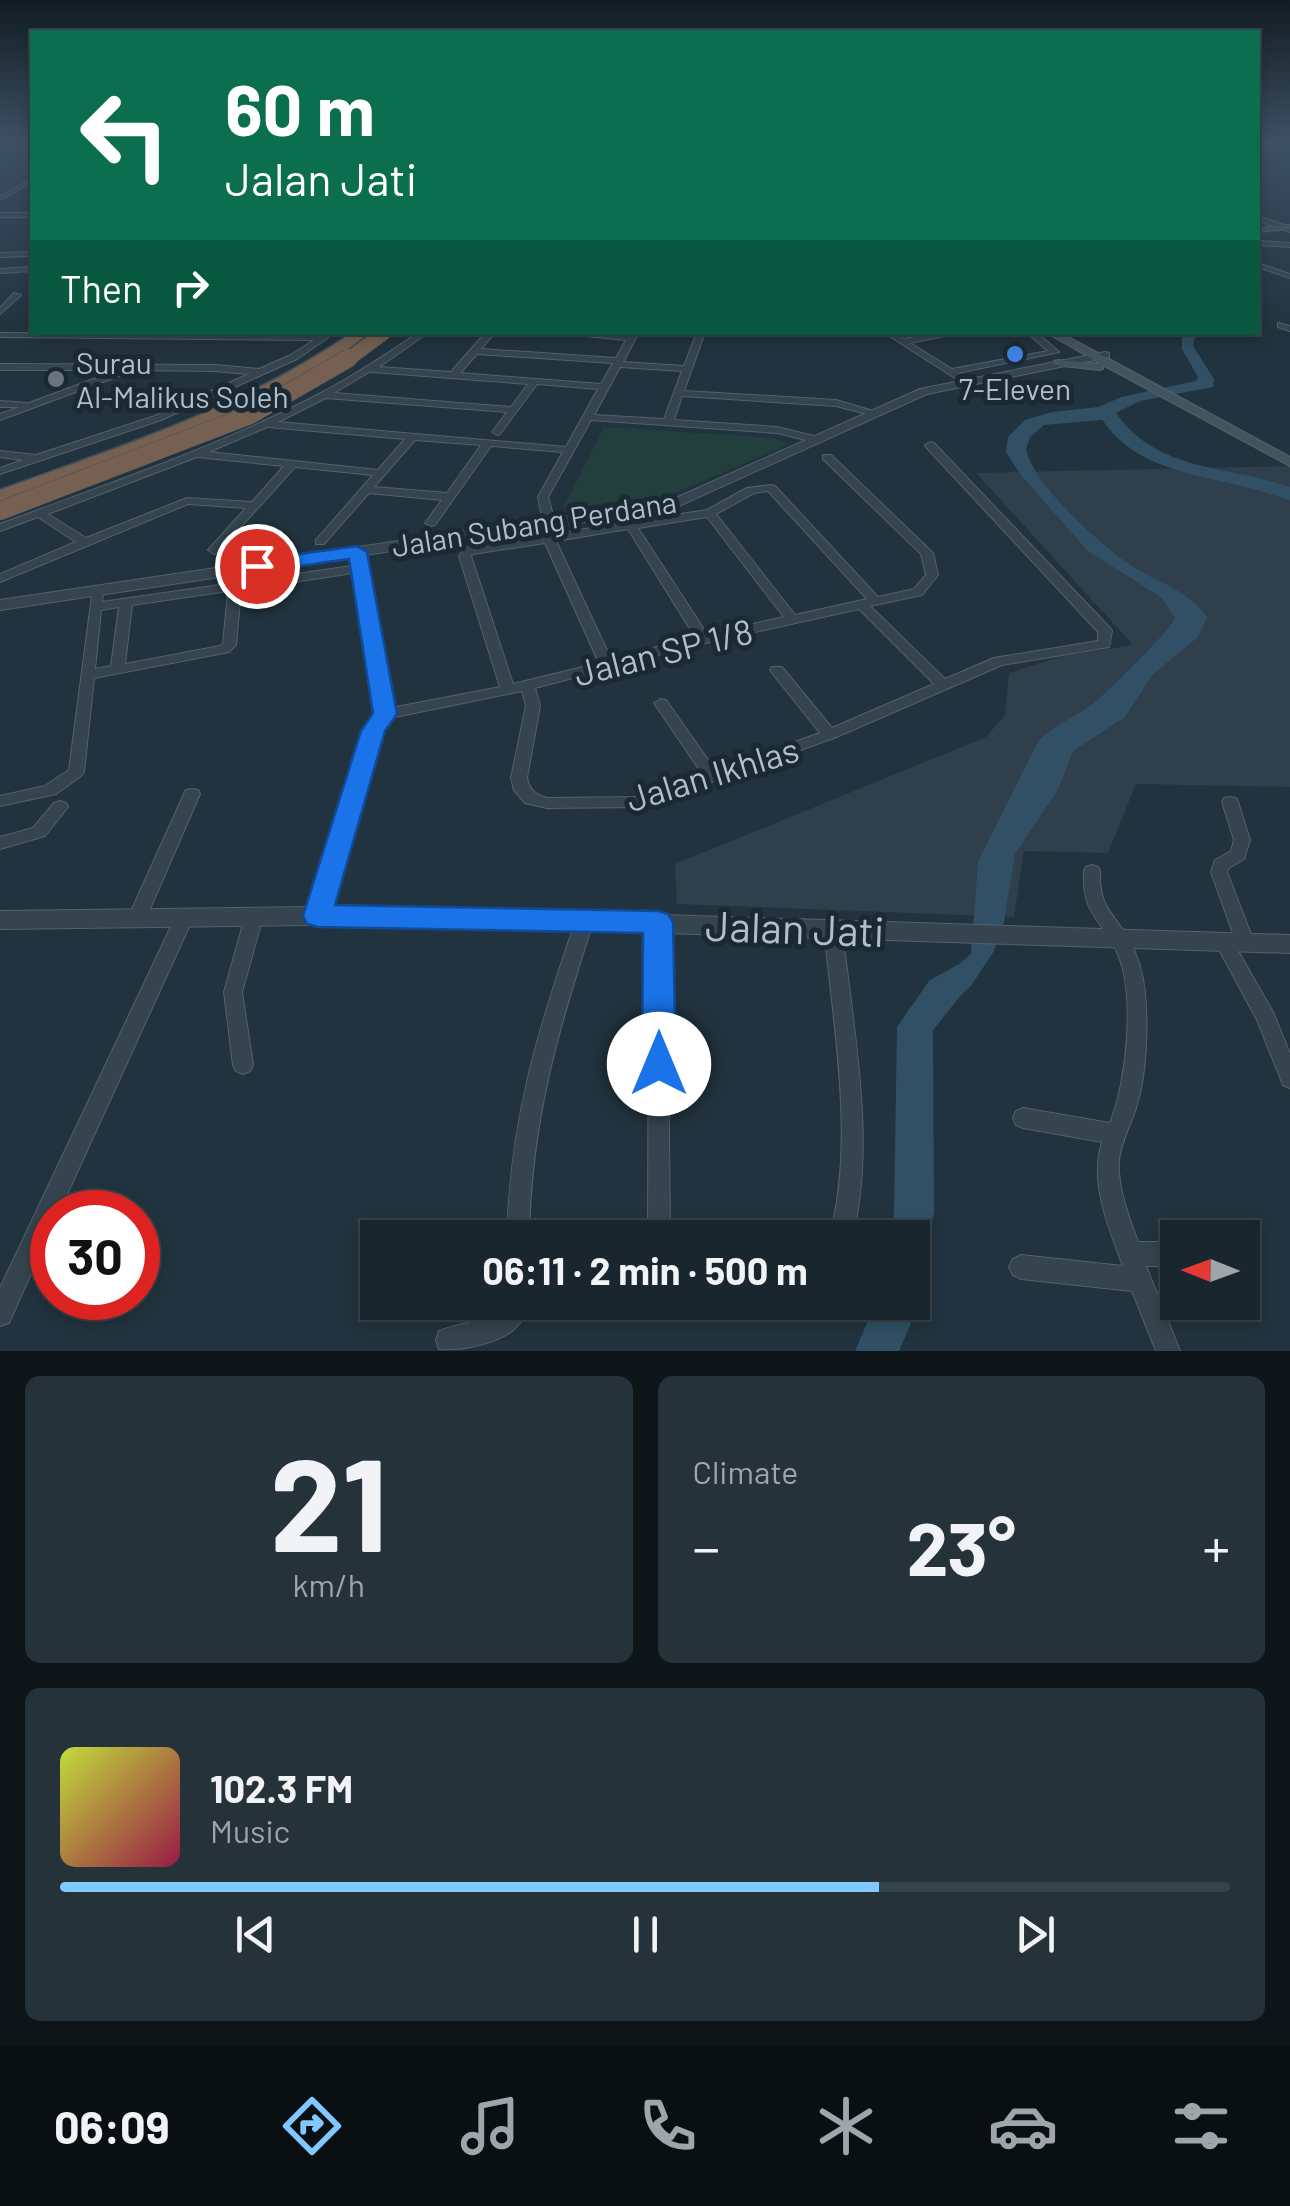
<!DOCTYPE html>
<meta charset="utf-8">
<style>
:root{--surface:#19262e;--page:#26323a;--text:#f1f3f6;--muted:#9fa5aa;--line:#37434a;--accent:#80c8ff}
body{margin:0;font-family:Barlow,sans-serif;background:var(--page);color:var(--text);height:100vh;display:flex;flex-direction:column;font-size:38px;white-space:nowrap}
*{box-sizing:border-box;margin:0}
p{font-size:32px;color:var(--muted)}
.icon{flex:none;width:55px;height:55px;fill:none;stroke:currentColor;stroke-width:2;stroke-linecap:round;stroke-linejoin:round}
.map{position:relative;height:1351px;overflow:hidden}
.drawer{display:flex;flex-direction:column;gap:25px;padding:25px;background:#0e1519;flex:1}
.drawer>*{flex:none}
.banner{position:absolute;left:30px;top:30px;width:1230px;height:305px;border-radius:0px;box-shadow:0 5px 15px #0003,0 0 0 2px var(--line);background:#0b6e4f;color:#fff;overflow:hidden}
.needle{width:65px;rotate:271deg}
.tools{position:absolute;left:1160px;top:1220px;display:grid;gap:20px}
.tools a{display:grid;place-items:center;width:100px;height:100px;border-radius:0px;background:var(--surface);box-shadow:0 5px 15px #0003,0 0 0 2px var(--line);font-size:50px}
.speed{position:absolute;left:30px;top:1190px;display:flex;gap:20px;font-size:50px;font-weight:700;text-align:center}
.speed>*{display:grid;place-content:center;width:130px;height:130px;border-radius:50%;background:var(--surface);box-shadow:0 5px 15px #0003,0 0 0 2px var(--line);line-height:1}
.speed .limit{border:15px solid #d22;background:#fff;color:#111}
.pin{position:absolute;display:grid;place-items:center;width:85px;height:85px;color:#fff;margin:-42px;border:5px solid #fff;border-radius:50%;box-shadow:0 2px 10px #0007}
.me{position:absolute;width:110px;margin:-55px;rotate:0deg;stroke-linejoin:round;filter:drop-shadow(0 0 8px #0008)}
.turn{display:flex;align-items:center;gap:35px;height:210px;padding:0 30px;font-size:45px}
.turn .icon{width:130px;height:130px;stroke-width:2.5}
.turn b{display:block;font-size:70px;line-height:85px}
.then{display:flex;align-items:center;height:95px;padding:0 30px;background:#0003;gap:20px;font-size:38px}
.big{font-size:75px;font-weight:700;line-height:1.1}
.drawer .widget{flex:1;display:flex;flex-direction:column;justify-content:center;gap:15px;min-width:0;padding:0 35px;border-radius:15px;background:var(--page)}
.drawer .dial{align-items:center;gap:0}
.dial b{font-size:130px;line-height:1}
.song{display:flex;align-items:center;gap:30px}
.cover{width:120px;height:120px;border-radius:15px;background:linear-gradient(135deg,hsl(70 70% 55%),hsl(340 70% 35%))}
.played{height:10px;border-radius:5px;background:linear-gradient(90deg,var(--accent) 70%,var(--line) 70%)}
.keys{display:flex;justify-content:space-around;direction:ltr}
.heat{display:flex;justify-content:space-between;align-items:center;font-size:55px;direction:ltr}
.drawer .tiles{flex:1;display:grid;gap:25px;grid-template-columns:1fr 1fr}
.widget:last-child{grid-column:span 2}
.trip{position:absolute;left:360px;top:1220px;width:570px;height:100px;border-radius:0px;background:var(--surface);box-shadow:0 5px 15px #0003,0 0 0 2px var(--line);font-weight:700;line-height:100px;text-align:center}
.tabs{display:flex;height:160px;justify-content:space-around;align-items:center;background:#0a0f12;color:var(--muted)}
.tabs .icon{width:70px;height:70px}
.tabs .selected{color:var(--accent)}
.tabs b{font-size:45px;color:var(--text)}
.map>svg:first-child{display:block}
.airport{fill:#2f3f4b}
.green{fill:#233f3d}
.water{fill:#315065}
.lines{fill:none;stroke-linecap:round;stroke-linejoin:round}
.river{fill:#315065;fill-rule:evenodd}
.minor-casing{stroke:#53626c;stroke-width:2}
.tertiary-casing{stroke:#53626c;stroke-width:2}
.secondary-casing{stroke:#53626c;stroke-width:2}
.motorway-casing{stroke:#404f59;stroke-width:3}
.minor{fill:#35444e;fill-rule:evenodd}
.tertiary{fill:#35444e;fill-rule:evenodd}
.secondary{fill:#435461;fill-rule:evenodd}
.motorway{fill:#756051;fill-rule:evenodd}
.motorway-bridge-far1-casing{stroke:#404f59;stroke-width:15;stroke-linecap:butt}
.motorway-bridge-casing{stroke:#404f59;stroke-width:19;stroke-linecap:butt}
.motorway-bridge-far1{stroke:#756051;stroke-width:14}
.motorway-bridge{stroke:#756051;stroke-width:18}
.route{fill:#1a73e8;stroke:#114b97;stroke-width:2.5}
.shop-dot{fill:#3f7fe0;stroke:#1a2933;stroke-width:4}
.worship-dot{fill:#6b7280;stroke:#1a2933;stroke-width:4}
.labels{text-anchor:middle;dominant-baseline:central;stroke-width:10;stroke-linejoin:round;paint-order:stroke}
.far-poi-label{font-size:30px;fill:#b0bfc9;stroke:#1a2933;text-anchor:start}
.far-street-label{font-size:30px;fill:#b0bfc9;stroke:#1a2933}
.street-label{font-size:35px;fill:#b0bfc9;stroke:#1a2933}
.near-street-label{font-size:42px;fill:#b0bfc9;stroke:#1a2933}
</style>
<div class="map">
<svg width="1290" height="1351" viewBox="0 0 1290 1351">
<rect width="100%" height="100%" fill="#21333e"/>
<path class="airport" d="M1290,466V787L1136,784L1108,853L1024,851L1014,917L677,904L675,864L986,737L1005,715L1009,673L1063,656L1133,645L976,473Z"/>
<path class="green" d="M604,427L774,438L790,444L668,496L563,508Z"/>
<path class="water" d="M1182,333H1196L1193,346L1214,379L1213,387L1140,401L1101,420L1044,425L1030,437L1026,449C1033,485 1100,544 1130,565C1154,581 1193,592 1207,618L1197,638L1153,674L1125,717L1073,751L1058,790L1015,854L1004,922L994,951L971,986L943,1011L925,993L971,954L978,862L1038,742C1052,726 1072,718 1089,707C1101,699 1172,629 1175,618L1162,598L1088,551L1020,474L1006,452L1008,437L1025,420L1052,412L1099,407L1121,397L1196,381L1198,377L1182,349Z"/>
<g class="lines">
<path class="river" d="M1106,406L1112,407C1154,473 1223,464 1290,487V500C1272,495 1255,489 1237,485C1182,472 1126,464 1097,411Z
M957,965L969,969L974,979L933,1030L934,1213L925,1253L912,1258V1238H889L894,1213L897,1027L929,981Z
M913,1287L920,1302L899,1351H855L876,1302H912Z"/>
<g class="minor-casing">
<path id="minor" d="M0,146H32V149L0,150Z
M32,178V182L0,200V196Z
M0,213H32V217H0Z
M1258,241L1290,243V247L1258,245Z
M32,252V256L0,257V253Z
M1258,263L1290,274V278L1258,267Z
M32,267V271L0,273V269Z
M14,293L21,295L0,314V308Z
M1278,323L1290,326V331L1278,327Z
M326,332H336L297,359L161,420L0,474V468L23,460L0,457V451L36,455L155,416L249,374L215,371L128,370L127,373L0,420V414L19,407H0V401L29,403L118,370H0V364L215,365L259,369L291,355L314,340L0,337V333L321,335Z
M419,332H429L379,367L451,372L486,332H495L481,349L616,358L626,340L545,332L629,335L631,332H639L623,362L684,366L697,332H705L684,391L836,400L880,413L875,416L836,406L682,396L674,420L777,427L822,438L823,440L818,443L777,433L591,420L548,497L555,522L549,525L543,522L538,497L563,452L491,446L435,525L431,526L425,523L442,500L369,493L324,544H316V540L373,475L295,467L218,552L214,554L208,550L246,508L188,504L0,582V574L76,542L38,517L0,531V524C108,484 218,447 321,393C355,375 387,354 419,332ZM477,354L613,363L601,384L460,373ZM620,367L682,371L664,419L594,415ZM371,371L372,372L528,384L511,407L334,393ZM537,384L598,389L566,447L278,422L326,398L507,412L492,432L497,435L500,434ZM267,427H268L405,439L378,470L209,452ZM415,440L481,445L447,493L374,487ZM197,457L284,466L252,502L187,498L86,538L48,514Z
M883,332H893L904,339L942,332H964L910,343L952,369L1048,351L1026,332H1036L1059,352L958,373L959,375L955,378Z
M930,442L934,443L1110,628L1112,631L1109,647L1002,665L834,738L642,807L547,808L525,803L514,790L511,778L526,706L522,691L390,718L380,731L326,916L323,921L317,923L311,921L308,916L366,731L378,714L353,573L241,590L236,645L229,652L94,678L84,772L81,776L56,794L0,806V796L45,786L69,770L93,588H101L103,591L102,602L352,566L353,559H361L391,708L500,687L459,556L465,549L469,547L707,510L747,488L771,485L775,486L878,597L914,589L926,575L921,554L823,459V455H831L933,553L938,575L922,595L870,606L945,679L994,658L1098,641V632L926,447L925,445ZM768,491L867,599L795,615L716,514L754,493ZM707,517L784,617L707,634L638,528ZM628,529L695,637L611,659L556,541ZM545,543L599,663L513,684L471,556L473,554ZM228,591L223,644L220,646L125,664L132,605ZM119,607L111,666L95,669L101,610ZM859,609L934,684L832,728L782,667H772L770,670L772,673L820,733L715,770L666,700L661,699L654,703L703,775L641,797L547,798C535,794 530,791 527,778L540,706L535,688L705,643Z
M192,789L198,790L200,794L146,918L143,923L137,925L131,923L128,918L184,794L186,790Z
M1230,797L1236,798L1238,802L1250,840L1244,859L1229,868L1227,872L1254,942L1251,947L1245,949L1239,947L1236,942L1211,872L1215,860L1231,851L1234,840L1222,802L1224,798Z
M60,801L66,803L68,807L45,836L0,849V837L33,828L54,803Z
M1092,865L1098,867L1100,871C1099,909 1113,911 1129,940C1138,956 1143,974 1145,992C1148,1028 1147,1073 1136,1108C1131,1125 1121,1141 1119,1160C1117,1187 1129,1217 1138,1242H1178V1266H1146L1180,1351H1156L1132,1291L1021,1279L1013,1275L1009,1267L1013,1259L1021,1255L1123,1266C1109,1228 1089,1183 1102,1142L1023,1128L1016,1125L1013,1118L1016,1111L1023,1108L1110,1123C1127,1081 1137,989 1115,948C1098,916 1082,912 1084,871L1086,867Z
M254,910L260,912L263,917L242,992L253,1065L250,1071L243,1074L236,1071L233,1065L224,992L245,917L248,912Z
M184,911L190,913L193,918L59,1212H52V1226L9,1323L0,1326V1288L175,918L178,913Z
M585,913L591,915L594,920C558,1029 531,1121 529,1238H507C510,1121 538,1029 576,920L579,915Z
M658,915L664,917L667,922L670,1238H648L649,922L652,917Z
M833,920L839,922L842,927C852,1024 877,1143 852,1238H829C856,1144 833,1024 824,927L827,922Z
M1224,935L1230,937L1273,1012L1290,1054V1088L1283,1085L1257,1020L1215,942L1218,937Z
M506,1302H530C526,1310 524,1319 518,1325C503,1343 461,1351 439,1349L436,1340L439,1331C463,1321 489,1324 506,1302Z"/>
</g>
<g class="tertiary-casing">
<path id="tertiary" d="M1258,216L1290,227V232L1258,221Z
M1105,352L1109,353V357L927,394L672,509L0,610V600L669,501L920,389Z
M384,906L1290,935V953L384,924L0,929V911Z"/>
</g>
<g class="secondary-casing">
<path id="secondary" d="M1290,225V229L1258,232V228Z
M1045,332H1059L1290,457V466L1103,365V369L1099,370L1054,365V361L1058,360L1101,364Z"/>
</g>
<g class="motorway-casing">
<path id="motorway" d="M353,332H370L328,364L241,411L0,503V490C122,446 245,407 353,332Z"/>
</g>
<use href="#minor" class="minor"/>
<use href="#tertiary" class="tertiary"/>
<use href="#secondary" class="secondary"/>
<use href="#motorway" class="motorway"/>
<g class="motorway-bridge-far1-casing">
<path id="motorway-bridge-far1" d="M346,361L385,332"/>
</g>
<g class="motorway-bridge-casing">
<path id="motorway-bridge" d="M0,511L250,415L349,358"/>
</g>
<use href="#motorway-bridge-far1" class="motorway-bridge-far1"/>
<use href="#motorway-bridge" class="motorway-bridge"/>
</g>
<linearGradient id="sky" x2="0" y2="1"><stop stop-color="#121c22"/><stop offset="0.43" stop-color="#3d5063"/><stop offset="1" stop-color="#3d5063" stop-opacity="0"/></linearGradient>
<rect width="1290" height="331" fill="url(#sky)"/>
<path class="route" d="M357,546L367,552L397,714L385,731L335,905L658,911L668,914L673,922L676,1064L671,1074L659,1078L647,1074L642,1064L643,933L318,927L307,924L303,916L361,731L373,713L349,559L257,572L247,566L257,560Z"/>
<circle class="shop-dot" cx="1015" cy="354" r="10"/>
<circle class="worship-dot" cx="56" cy="379" r="10"/>
<g class="labels">
<g class="far-poi-label">
<text x="76" y="362">Surau<tspan x="76" dy="34">Al-Malikus Soleh</tspan></text>
<text x="1015" y="388" text-anchor="middle">7-Eleven</text>
</g>
<g class="far-street-label">
<text transform="translate(534 523) rotate(-9)">Jalan Subang Perdana</text>
</g>
<g class="street-label">
<text transform="translate(663 651) rotate(-14)">Jalan SP 1/8</text>
<text transform="translate(712 773) rotate(-17)">Jalan Ikhlas</text>
</g>
<g class="near-street-label">
<text transform="translate(795 927) rotate(2)">Jalan Jati</text>
</g>
</g>
</svg>
<div class="tools">
<a><svg class="needle" viewBox="-14 -14 28 28"><path d="M0-13l5 13h-10z" fill="#e53935"/><path d="M0 13l5-13h-10z" fill="#9fa5aa"/></svg></a>
</div>
<div class="speed"><div class="limit">30</div></div>
<div class="pin" style="left:257px;top:566px;background:#d93025"><svg class="icon" aria-label="arrive" viewBox="0 0 24 24"><path d="M6 21V4h12l-3 4 3 4H6"/></svg></div>
<svg class="me" style="left:659px;top:1064px" viewBox="-20 -20 40 40"><circle r="19" fill="#fff"/><path d="M0-13L10 11 0 6-10 11z" fill="#1a73e8"/></svg>
<div class="trip">06:11 · 2 min · 500 m</div>
<div class="banner">
<div class="turn"><svg class="icon" aria-label="left" viewBox="0 0 24 24"><path d="M17 20v-9H6M10 6l-5 5 5 5"/></svg><div><b>60 m</b>Jalan Jati</div></div>
<div class="then">Then<svg class="icon" aria-label="right" viewBox="0 0 24 24"><path d="M7 20v-9h11M14 6l5 5-5 5"/></svg></div>
</div>
</div>
<section class="drawer">
<div class="tiles">
<div class="widget dial"><b>21</b><p>km/h</p></div>
<div class="widget"><p>Climate</p>
<div class="heat"><a>−</a><b class="big">23°</b><a>+</a></div>
</div>
<div class="widget">
<div class="song"><i class="cover"></i><div><b>102.3 FM</b><p>Music</p></div></div>
<div class="played"></div>
<div class="keys"><svg class="icon" aria-label="previous" viewBox="0 0 24 24"><path d="M18 5L8 12l10 7zM5 5v14"/></svg><svg class="icon" aria-label="pause" viewBox="0 0 24 24"><path d="M8 5v14M16 5v14"/></svg><svg class="icon" aria-label="next" viewBox="0 0 24 24"><path d="M6 5l10 7-10 7zM19 5v14"/></svg></div>
</div>
</div>
</section>
<nav class="tabs">
<b>06:09</b>
<svg class="icon selected" aria-label="directions" viewBox="0 0 24 24"><path d="M12 3l9 9-9 9-9-9zM9 14v-3h6M13 9l2 2-2 2"/></svg>
<svg class="icon" aria-label="music" viewBox="0 0 24 24"><path d="M9 18V5l10-2v13"/><circle cx="6" cy="18" r="3"/><circle cx="16" cy="16" r="3"/></svg>
<svg class="icon" aria-label="phone" viewBox="0 0 24 24"><path d="M5 4h4l2 5-3 2q2 4 5 5l2-3 5 2v4C11 20 4 13 5 4z"/></svg>
<svg class="icon" aria-label="climate" viewBox="0 0 24 24"><path d="M12 3v18M4 7l16 10M4 17L20 7"/></svg>
<svg class="icon" aria-label="car" viewBox="0 0 24 24"><path d="M5 17H2v-5l4-1 3-4h7l3 4 3 1v5h-3M9 17h6M6 11h13"/><circle cx="7" cy="17" r="2"/><circle cx="17" cy="17" r="2"/></svg>
<svg class="icon" aria-label="filters" viewBox="0 0 24 24"><path d="M4 7h16M4 17h16"/><circle cx="9" cy="7" r="2"/><circle cx="15" cy="17" r="2"/></svg>
</nav>
